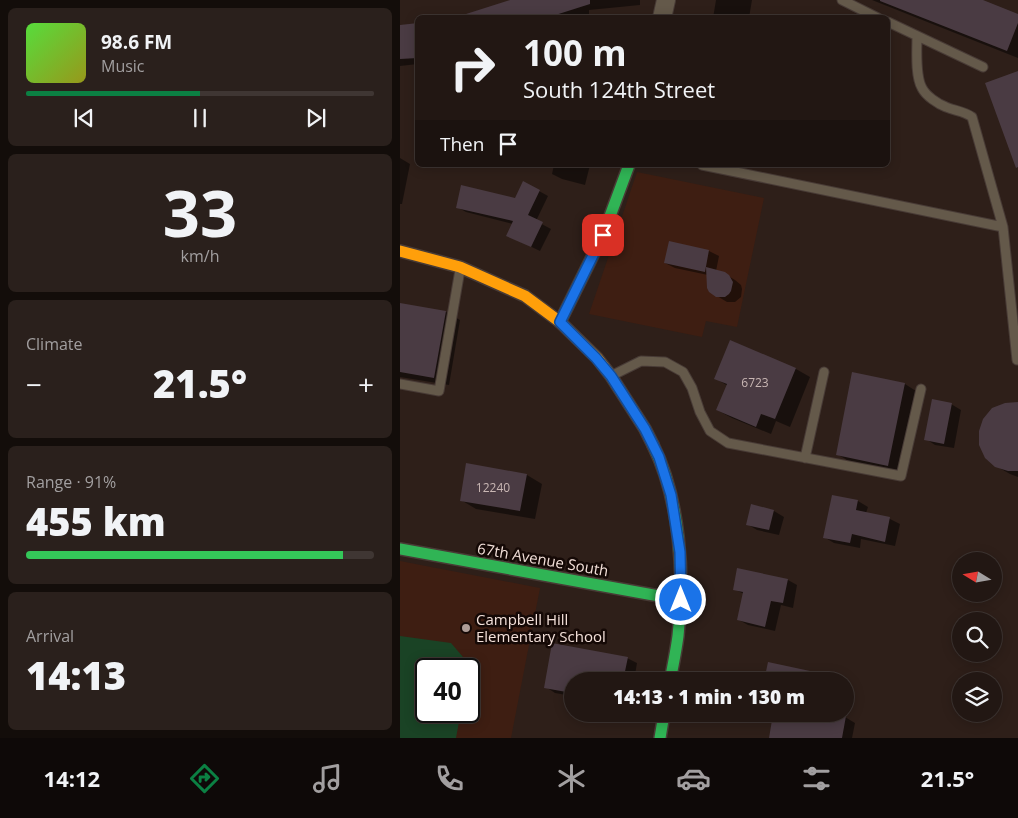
<!DOCTYPE html>
<meta charset="utf-8">
<style>
:root{--surface:#221713;--page:#2a201c;--text:#f1f3f6;--muted:#a29fa0;--line:#3f3633;--accent:#0b8043}
body{margin:0;font-family:"Open Sans",sans-serif;background:var(--page);color:var(--text);height:100vh;display:flex;flex-direction:column;font-size:19px;white-space:nowrap}
*{box-sizing:border-box;margin:0}
p{font-size:16px;color:var(--muted)}
.icon{flex:none;width:28px;height:28px;fill:none;stroke:currentColor;stroke-width:2;stroke-linecap:round;stroke-linejoin:round}
.map{position:relative;flex:1;overflow:hidden}
.details{display:flex;flex-direction:column;gap:8px;padding:8px;background:#130d0a;width:400px}
.details>*{flex:none}
.hud{position:absolute;left:15px;top:15px;width:475px;height:152px;border-radius:8px;box-shadow:0 2px 12px #0003,0 0 0 1px var(--line);background:#221713;color:var(--text);overflow:hidden}
.needle{width:32px;rotate:281deg}
.controls{position:absolute;left:552px;top:552px;display:grid;gap:10px}
.controls a{display:grid;place-items:center;width:50px;height:50px;border-radius:50%;background:var(--surface);box-shadow:0 2px 12px #0003,0 0 0 1px var(--line);font-size:25px}
.speed{position:absolute;left:15px;top:658px;display:flex;gap:10px;font-size:25px;font-weight:700;text-align:center}
.speed>*{display:grid;place-content:center;width:65px;height:65px;border-radius:50%;background:var(--surface);box-shadow:0 2px 12px #0003,0 0 0 1px var(--line);line-height:1}
.speed .limit{border:2px solid #111;border-radius:8px;background:#fff;color:#111}
.pin{position:absolute;display:grid;place-items:center;width:42px;height:42px;color:#fff;margin:-21px;border-radius:10px;box-shadow:0 2px 8px #0006}
.me{position:absolute;width:55px;margin:-28px;rotate:0deg;stroke-linejoin:round;filter:drop-shadow(0 0 4px #0008)}
.turn{display:flex;align-items:center;gap:18px;height:105px;padding:0 25px;font-size:22px}
.turn .icon{width:65px;height:65px;stroke-width:2.5}
.turn b{display:block;font-size:35px;line-height:42px}
.then{display:flex;align-items:center;height:48px;padding:0 25px;background:#0003;gap:10px;font-size:19px}
.big{font-size:38px;font-weight:800;line-height:1.1}
.details .tile{flex:1;display:flex;flex-direction:column;justify-content:center;gap:8px;min-width:0;padding:0 18px;border-radius:8px;background:var(--page)}
.details .dial{align-items:center;gap:0}
.dial b{font-size:65px;line-height:1}
.song{display:flex;align-items:center;gap:15px}
.cover{width:60px;height:60px;border-radius:8px;background:linear-gradient(135deg,hsl(110 70% 55%),hsl(60 70% 35%))}
.played{height:5px;border-radius:2px;background:linear-gradient(90deg,var(--accent) 50%,var(--line) 50%)}
.keys{display:flex;justify-content:space-around;direction:ltr}
.heat{display:flex;justify-content:space-between;align-items:center;font-size:28px;direction:ltr}
.charge{height:8px;border-radius:4px;background:linear-gradient(90deg,#34c759 91%,var(--line) 0)}
.trip{position:absolute;left:164px;top:672px;width:290px;height:50px;border-radius:25px;background:var(--surface);box-shadow:0 2px 12px #0003,0 0 0 1px var(--line);font-weight:800;line-height:50px;text-align:center}
.dock{display:flex;height:80px;justify-content:space-around;align-items:center;background:#0e0908;color:var(--muted)}
.dock .icon{width:35px;height:35px}
.dock .current{color:var(--accent)}
.dock b{font-size:22px;color:var(--text)}
main{display:flex;flex:1;min-height:0}
.map>svg:first-child{display:block}
.built{fill:#3e1e12;fill-rule:evenodd}
.green{fill:#1a4325}
.shadow{fill:#0007}
.building{fill:#4a3b43}
.lines{fill:none;stroke-linecap:round;stroke-linejoin:round}
.lane-casing{stroke:#483b36;stroke-width:11}
.street-casing{stroke:#483b36;stroke-width:20}
.fast-casing{stroke:#483b36;stroke-width:14}
.slow-casing{stroke:#483b36;stroke-width:14}
.lane{stroke:#64594a;stroke-width:9}
.street{stroke:#64594a;stroke-width:18}
.fast{stroke:#30b455;stroke-width:11}
.slow{stroke:#ff9f0a;stroke-width:11}
.route-casing{stroke:#114b97;stroke-width:12}
.route{stroke:#1a73e8;stroke-width:9}
.poi-dot{fill:#ae9c96;stroke:#150906;stroke-width:2}
.labels{text-anchor:middle;dominant-baseline:central;stroke-width:5;stroke-linejoin:round;paint-order:stroke}
.number-label{font-size:12px;fill:#c9b7b4}
.street-label{font-size:15px;fill:#f3e0d9;stroke:#150906}
.poi-label{font-size:15px;fill:#f3e0d9;stroke:#150906;text-anchor:start}
</style>
<main>
<section class="details">
<div class="tile">
<div class="song"><i class="cover"></i><div><b>98.6 FM</b><p>Music</p></div></div>
<div class="played"></div>
<div class="keys"><svg class="icon" aria-label="previous" viewBox="0 0 24 24"><path d="M18 5L8 12l10 7zM5 5v14"/></svg><svg class="icon" aria-label="pause" viewBox="0 0 24 24"><path d="M8 5v14M16 5v14"/></svg><svg class="icon" aria-label="next" viewBox="0 0 24 24"><path d="M6 5l10 7-10 7zM19 5v14"/></svg></div>
</div>
<div class="tile dial"><b>33</b><p>km/h</p></div>
<div class="tile"><p>Climate</p>
<div class="heat"><a>−</a><b class="big">21.5°</b><a>+</a></div>
</div>
<div class="tile"><p>Range · 91%</p><b class="big">455 km</b><div class="charge"></div></div>
<div class="tile"><p>Arrival</p><b class="big">14:13</b></div>
</section>
<div class="map">
<svg width="618" height="738" viewBox="0 0 618 738">
<rect width="100%" height="100%" fill="#2e1f19"/>
<path class="built" d="M237,172L364,198L337,327L306,321L302,337L189,314Z
M0,561L140,588L111,738H0ZM26,669H69V711H26Z"/>
<path class="green" d="M0,636L51,643L69,664L68,669H26V711H61L56,738H0Z"/>
<path class="shadow" d="M114,0H240V5L189,10V15L170,18H94Z
M316,0H352L349,18H313Z
M472,0H579L618,15V58Z
M18,25V64L0,66V27Z
M0,158L10,164L2,204H0Z
M154,165H190L185,185L162,179L152,174Z
M139,191L148,196L136,221L151,229L140,251L117,240L113,224L66,212L57,207L115,199Z
M309,251L319,256L316,271L325,274L335,280L341,285L342,289L341,297L335,302H327L317,296L308,275L275,268L265,263Z
M0,304L46,312L60,320L49,385L0,377Z
M331,342L396,369L410,377L390,427L376,421L371,434L332,418L317,410L328,386L315,378Z
M505,384L519,393L503,473L452,463L437,454Z
M618,403V477L610,474L596,466Z
M551,404L561,410L554,448L535,445L526,439Z
M67,465L127,475L142,484L135,519L76,509L61,500Z
M433,496L458,501L468,507L466,513L490,519L500,524L495,546L461,539L460,548L434,543L424,537Z
M352,505L374,511L384,517L379,535L357,530L347,524Z
M388,580L397,585L393,608L381,605L375,631L348,625L339,620L344,594L334,589Z
M227,658L237,663L234,681H172V696L155,693L146,687Z
M369,664L420,681H422H365Z
M445,689L447,690L445,701Z
M374,714H442V716L445,717L455,723L452,738H370Z"/>
<path class="building" d="M110,0H190V4L146,18H66V14Z
M480,0H583L618,14V23L607,51L480,1Z
M18,23V58L0,59V25Z
M618,71V167L616,168L585,83Z
M123,181L140,190L128,215L143,222L131,247L106,236L113,221L56,208L61,185L115,198Z
M269,241L309,250L305,272L264,263Z
M306,267L325,272L329,275L333,282L331,291L329,294L325,297H316L309,292L307,288Z
M0,303L46,311L34,378L0,372Z
M330,340L396,368L375,419L361,414L356,427L316,410L327,384L314,379Z
M452,372L505,383L488,466L436,455Z
M532,399L552,403L544,444L524,440Z
M618,402V471H608L595,467L585,458L579,445V431L583,419L592,408L605,403Z
M66,463L127,474L120,511L60,501Z
M432,495L458,500L456,510L490,517L485,542L452,534L450,543L423,538Z
M351,504L374,510L369,530L346,525Z
M337,568L388,579L383,603L371,601L365,627L337,620L343,592L333,590Z
M152,643L228,657L223,681H172V693L144,688Z
M368,662L424,674V681H364Z
M373,714H435L446,716L442,738H369Z"/>
<g class="lines">
<g class="lane-casing">
<path id="lane" d="M442,0L478,18
M488,22L583,67
M517,36C517,50 515,76 522,88C526,96 538,104 546,107C555,111 564,111 572,117L603,227L617,360
M302,165L603,227
M213,375L241,361L265,362L283,372L292,388L300,412L310,431L328,443L501,476L521,389
M0,384L39,391L60,270
M405,458L424,372"/>
</g>
<g class="street-casing">
<path id="street" d="M262,18L266,0"/>
</g>
<g class="fast-casing">
<path id="fast" d="M160,322L203,235L229,165
M253,445C280,499 285,576 278,636C276,651 273,666 270,681
M0,549L281,600
M260,738L264,714"/>
</g>
<g class="slow-casing">
<path id="slow" d="M0,251L60,267L125,296L160,322L197,358L211,376L245,429L253,445"/>
</g>
<use href="#lane" class="lane"/>
<use href="#street" class="street"/>
<use href="#fast" class="fast"/>
<use href="#slow" class="slow"/>
</g>
<g class="lines">
<g class="route-casing">
<path id="route" d="M203,235L160,322L196,358L211,376L245,429L259,457L271,495L280,552L281,600"/>
</g>
<use href="#route" class="route"/>
</g>
<circle class="poi-dot" cx="66" cy="628" r="5"/>
<g class="labels">
<g class="number-label">
<text x="355" y="382">6723</text>
<text x="93" y="487">12240</text>
</g>
<g class="street-label">
<text transform="translate(143 559) rotate(10)">67th Avenue South</text>
</g>
<g class="poi-label">
<text x="76" y="619">Campbell Hill<tspan x="76" dy="17">Elementary School</tspan></text>
</g>
</g>
</svg>
<div class="controls">
<a><svg class="needle" viewBox="-14 -14 28 28"><path d="M0-13l5 13h-10z" fill="#e53935"/><path d="M0 13l5-13h-10z" fill="#a29fa0"/></svg></a>
<a><svg class="icon" aria-label="search" viewBox="0 0 24 24"><circle cx="10" cy="10" r="6"/><path d="M15 15l6 6"/></svg></a>
<a><svg class="icon" aria-label="layers" viewBox="0 0 24 24"><path d="M12 4l9 5-9 5-9-5zM3 14l9 5 9-5"/></svg></a>
</div>
<div class="speed"><div class="limit">40</div></div>
<div class="pin" style="left:203px;top:235px;background:#d93025"><svg class="icon" aria-label="arrive" viewBox="0 0 24 24"><path d="M6 21V4h12l-3 4 3 4H6"/></svg></div>
<svg class="me" style="left:281px;top:600px" viewBox="-20 -20 40 40"><circle r="17" fill="#1a73e8" stroke="#fff" stroke-width="3"/><path d="M0-11L8 9 0 5-8 9z" fill="#fff"/></svg>
<div class="trip">14:13 · 1 min · 130 m</div>
<div class="hud">
<div class="turn"><svg class="icon" aria-label="right" viewBox="0 0 24 24"><path d="M7 20v-9h11M14 6l5 5-5 5"/></svg><div><b>100 m</b>South 124th Street</div></div>
<div class="then">Then<svg class="icon" aria-label="arrive" viewBox="0 0 24 24"><path d="M6 21V4h12l-3 4 3 4H6"/></svg></div>
</div>
</div>
</main>
<nav class="dock">
<b>14:12</b>
<svg class="icon current" aria-label="directions" viewBox="0 0 24 24"><path d="M12 3l9 9-9 9-9-9zM9 14v-3h6M13 9l2 2-2 2"/></svg>
<svg class="icon" aria-label="music" viewBox="0 0 24 24"><path d="M9 18V5l10-2v13"/><circle cx="6" cy="18" r="3"/><circle cx="16" cy="16" r="3"/></svg>
<svg class="icon" aria-label="phone" viewBox="0 0 24 24"><path d="M5 4h4l2 5-3 2q2 4 5 5l2-3 5 2v4C11 20 4 13 5 4z"/></svg>
<svg class="icon" aria-label="climate" viewBox="0 0 24 24"><path d="M12 3v18M4 7l16 10M4 17L20 7"/></svg>
<svg class="icon" aria-label="car" viewBox="0 0 24 24"><path d="M5 17H2v-5l4-1 3-4h7l3 4 3 1v5h-3M9 17h6M6 11h13"/><circle cx="7" cy="17" r="2"/><circle cx="17" cy="17" r="2"/></svg>
<svg class="icon" aria-label="filters" viewBox="0 0 24 24"><path d="M4 7h16M4 17h16"/><circle cx="9" cy="7" r="2"/><circle cx="15" cy="17" r="2"/></svg>
<b>21.5°</b>
</nav>
